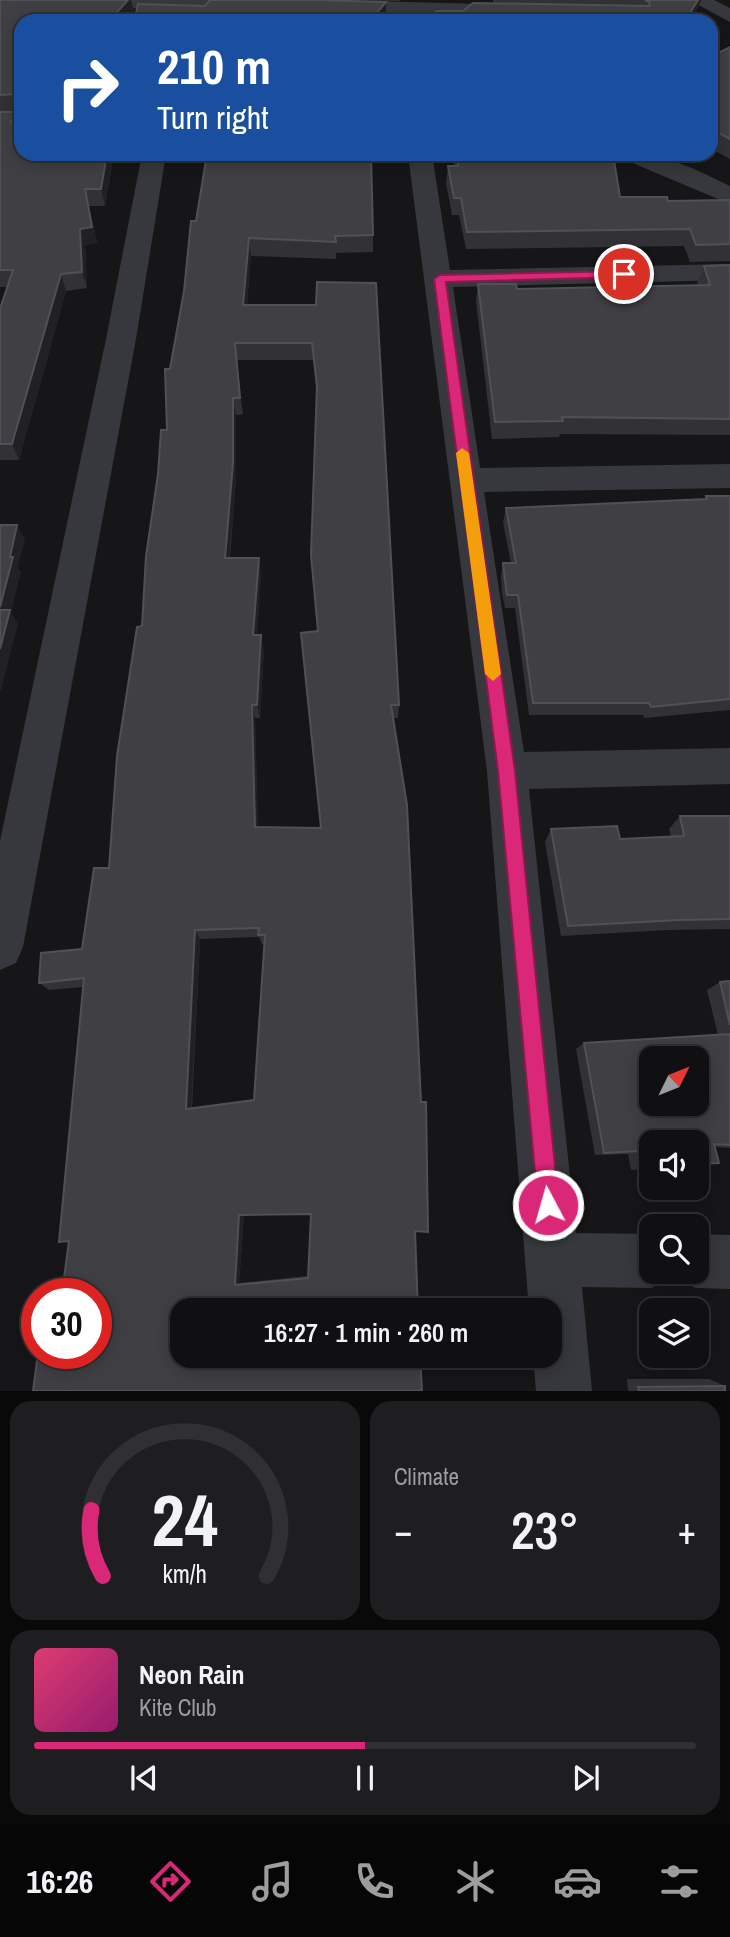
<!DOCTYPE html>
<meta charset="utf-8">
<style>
:root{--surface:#101012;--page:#1e1e20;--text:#f1f3f6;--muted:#9c9d9f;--line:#303032;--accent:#db2777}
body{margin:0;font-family:"Archivo Narrow",sans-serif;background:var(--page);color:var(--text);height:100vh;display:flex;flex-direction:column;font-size:26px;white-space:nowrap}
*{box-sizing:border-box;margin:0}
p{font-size:23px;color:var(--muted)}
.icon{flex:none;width:38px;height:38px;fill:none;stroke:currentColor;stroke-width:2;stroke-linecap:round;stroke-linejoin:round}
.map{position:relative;height:1391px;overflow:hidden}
.side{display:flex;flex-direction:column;gap:10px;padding:10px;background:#09090a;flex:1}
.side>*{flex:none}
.hud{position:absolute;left:14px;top:14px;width:704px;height:147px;border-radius:21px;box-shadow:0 4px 18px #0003,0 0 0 2px var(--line);background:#1a4fa0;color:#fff;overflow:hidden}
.needle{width:46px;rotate:47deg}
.controls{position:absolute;left:639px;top:1046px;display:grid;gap:14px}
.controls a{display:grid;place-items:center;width:70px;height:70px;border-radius:14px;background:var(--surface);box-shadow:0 4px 18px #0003,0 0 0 2px var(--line);font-size:35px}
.speed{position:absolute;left:21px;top:1278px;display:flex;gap:14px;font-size:35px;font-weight:700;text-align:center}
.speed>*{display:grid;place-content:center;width:91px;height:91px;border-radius:50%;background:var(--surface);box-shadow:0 4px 18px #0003,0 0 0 2px var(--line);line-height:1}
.speed .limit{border:10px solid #d22;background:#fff;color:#111}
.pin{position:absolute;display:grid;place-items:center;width:60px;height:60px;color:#fff;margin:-30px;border:4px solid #fff;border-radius:50%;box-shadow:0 2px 7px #0007}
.me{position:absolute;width:77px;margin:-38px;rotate:354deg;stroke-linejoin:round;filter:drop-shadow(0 0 5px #0008)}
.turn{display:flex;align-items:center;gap:24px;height:147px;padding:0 28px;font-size:32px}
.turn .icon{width:91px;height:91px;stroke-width:2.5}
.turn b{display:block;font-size:49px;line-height:60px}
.big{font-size:52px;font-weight:600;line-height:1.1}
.side .card{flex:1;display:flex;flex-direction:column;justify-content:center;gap:10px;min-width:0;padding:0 24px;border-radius:21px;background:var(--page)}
.side .dial{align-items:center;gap:0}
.dial svg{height:182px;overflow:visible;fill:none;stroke:var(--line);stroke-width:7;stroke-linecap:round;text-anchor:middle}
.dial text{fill:var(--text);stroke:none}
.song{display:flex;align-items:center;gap:21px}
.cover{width:84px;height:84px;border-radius:10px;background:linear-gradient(135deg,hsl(340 70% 55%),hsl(320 70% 35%))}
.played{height:7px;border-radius:4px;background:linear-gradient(90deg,var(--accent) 50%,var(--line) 50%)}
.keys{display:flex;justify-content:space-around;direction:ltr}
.heat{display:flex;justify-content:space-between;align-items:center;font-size:38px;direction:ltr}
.side .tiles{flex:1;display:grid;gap:10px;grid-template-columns:1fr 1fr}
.card:last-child{grid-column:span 2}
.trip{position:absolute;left:170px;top:1298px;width:392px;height:70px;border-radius:21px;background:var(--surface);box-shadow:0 4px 18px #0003,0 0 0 2px var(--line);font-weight:600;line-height:70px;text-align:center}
.tab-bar{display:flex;height:112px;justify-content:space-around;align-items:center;background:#060607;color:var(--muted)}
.tab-bar .icon{width:49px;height:49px}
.tab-bar .selected{color:var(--accent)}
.tab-bar b{font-size:32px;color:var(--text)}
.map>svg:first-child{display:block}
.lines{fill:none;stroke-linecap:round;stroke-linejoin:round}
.minor{fill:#37383d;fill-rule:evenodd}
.wall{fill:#323236;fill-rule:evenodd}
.shaded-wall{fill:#212124}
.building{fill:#3f3f44;stroke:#4f5156;stroke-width:2;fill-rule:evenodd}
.route{fill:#db2777;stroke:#8e194d;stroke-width:2}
.slow{fill:#f59e0b}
</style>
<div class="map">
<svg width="730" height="1391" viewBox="0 0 730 1391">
<rect width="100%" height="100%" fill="#161618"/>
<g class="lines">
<path class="minor" d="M19,0H262L268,5L258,11L29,6Z
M334,0L517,5L527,11L517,17L325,10L322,6L325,2Z
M689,0H714L730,8V22Z
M142,154H166L136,339L23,947L16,963L0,970V841L106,339Z
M408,154H432L450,270L730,264V280L453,287L480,468L730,464V488L484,492L524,752L730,748V784L529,789L576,1233L651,1234V1272H673L670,1280L651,1288L582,1287L592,1391H536L533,1356H550V1311H529L487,771Z
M620,154C668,154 688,166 730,186V204L623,159Z
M696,1234L730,1235V1289L696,1288L677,1280L674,1272H696Z"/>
</g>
<path class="wall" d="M0,0H131L134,12L21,21V116L19,110L1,112L20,122L114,154L105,206H89L97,243L85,245L87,288L66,291L19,460H0V309L7,287H0Z
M345,0H400L399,1Z
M493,0H701L698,8L463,11L493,4Z
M730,47V159L710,148V57Z
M453,154H613L620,197L668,201L730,200V261L690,262L684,246L466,249L459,215H452L446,183L448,166H454Z
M196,221L373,235V252L336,253V259L251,256L247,305H316L399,705L398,718H393L418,1311L96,1353L69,1241L83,987L49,990L39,983L82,949L109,868L167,430L170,369ZM237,360H313L316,390L321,828L258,827L255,718H260L264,649L257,635L261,573L230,558L236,479V415L243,414ZM259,937L262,944H264L254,1100L192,1108L200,939ZM244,1215H311L308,1276L239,1283Z
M730,265V435L560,434L559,437L492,439L476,301L478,284L517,289L698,285L697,283L704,266Z
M706,496H730V710L644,718L643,715H529L515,608H505L502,593L501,576L503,563H511L503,522L506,508L704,499Z
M680,816H730V929L668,930L561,936L545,842L551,829L620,839L671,836L669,829Z
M730,981V1148L715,1147L719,1163L696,1166V1143H651V1168L631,1170L628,1154L595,1155L576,1049L584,1043L718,1035L707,990L720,982Z
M627,1379H709L725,1386V1391H628Z"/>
<path class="shaded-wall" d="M128,0H131L134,12L126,21H109Z
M698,0H701L698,8L691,21H685Z
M386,2V18L383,21H370Z
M16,112L21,127L11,122Z
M107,154H114L105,206L101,189Z
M85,189L97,243L85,245L87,288L82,272L80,229Z
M249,238L251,256L245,322L243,305Z
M61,274L66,291L19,460L12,444Z
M235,343L237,360L243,414L240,398Z
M233,398L236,415V479L228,573L225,558Z
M17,525L25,540L18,567L21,572L11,612L18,624L1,691L0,689V607L10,557Z
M259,558L261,573L256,650L253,635Z
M261,635L264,649L260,718L257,705Z
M252,705L255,718L258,838L255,827Z
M195,930L200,939L191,1113L186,1109Z
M239,1215H244L239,1283L235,1285Z"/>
<path class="building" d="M0,0H128L109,21H21V103L19,108L18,94L0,95Z
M210,0H316L386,2L370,21H134L138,4L205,6Z
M645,0H698L685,21H423L437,11H463L473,3L650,6L649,2Z
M730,47V139L710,128V57Z
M0,112H16L11,122H21V154H107L101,189H85L92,227L80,229L82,272L61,274L12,444H0V309L13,270H0Z
M207,154H371L373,235L335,236L336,242L249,238L243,305H316L317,282L376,283L399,705H391L407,805L421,1102H426L428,1232L415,1231L418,1311H182V1356H420L422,1391H33L38,1353H96V1293H62L69,1241L59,1242L84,978L39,983L41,953L82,949L94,868H109L117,756L137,627L142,626L146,556L158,474L161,430H167L165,369H170L184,291L191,221H196ZM235,343H312L317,385L311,555L318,631L301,633L321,828L255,827L252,705H257L261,635H253L259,558H225L233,463V398H240ZM259,928L258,935H265L254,1100L186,1109L195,930ZM311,1214L308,1278L235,1285L239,1215Z
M457,154H613L620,197H667L668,201L730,200V244L696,245L690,229L467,232L461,198H454L448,166H458Z
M730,265V419L562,417L563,421L495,422L478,284H516L517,289L710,285L704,266Z
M706,496H730V699L651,707L649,703H533L518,595H507L505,580L503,563H516L506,508L707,499Z
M0,525H17L10,557H13L0,607Z
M0,610H10L0,649Z
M680,816H730V919L679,920L568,926L551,829L617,826L620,839L684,836Z
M730,981V1025L720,982Z
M730,1034V1145L714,1144L719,1163L696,1164V1143H651V1167L641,1168L638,1151L604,1153L584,1043ZM651,1059H696V1104H651Z
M725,1386V1391H639L638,1387Z"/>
<path class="route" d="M624,271L628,272V277L446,282L515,771L559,1205L556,1213L548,1216L541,1213L538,1205L498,771L434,279L440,275Z"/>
<path class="slow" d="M462,448L469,453L501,674L493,681L485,674L456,453Z"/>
</svg>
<div class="controls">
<a><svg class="needle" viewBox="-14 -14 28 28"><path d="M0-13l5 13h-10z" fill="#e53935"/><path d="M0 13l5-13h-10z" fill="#9c9d9f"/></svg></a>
<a><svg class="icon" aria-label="sound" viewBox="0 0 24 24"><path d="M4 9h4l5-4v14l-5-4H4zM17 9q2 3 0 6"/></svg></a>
<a><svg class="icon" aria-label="search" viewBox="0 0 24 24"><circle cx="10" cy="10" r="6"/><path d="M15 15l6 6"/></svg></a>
<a><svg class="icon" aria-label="layers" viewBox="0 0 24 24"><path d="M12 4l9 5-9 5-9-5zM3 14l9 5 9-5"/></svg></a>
</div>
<div class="speed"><div class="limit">30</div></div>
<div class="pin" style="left:624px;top:274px;background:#d93025"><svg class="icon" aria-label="arrive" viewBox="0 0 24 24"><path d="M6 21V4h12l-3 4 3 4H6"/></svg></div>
<svg class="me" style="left:548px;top:1205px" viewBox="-20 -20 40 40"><circle r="17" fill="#db2777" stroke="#fff" stroke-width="3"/><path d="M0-11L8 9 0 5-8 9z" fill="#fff"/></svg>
<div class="trip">16:27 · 1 min · 260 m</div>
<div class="hud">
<div class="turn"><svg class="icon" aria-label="right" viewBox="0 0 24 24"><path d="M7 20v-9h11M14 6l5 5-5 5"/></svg><div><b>210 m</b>Turn right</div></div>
</div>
</div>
<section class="side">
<div class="tiles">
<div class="card dial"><svg viewBox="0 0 100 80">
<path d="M14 69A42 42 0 1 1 86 69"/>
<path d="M14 69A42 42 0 0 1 9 40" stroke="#db2777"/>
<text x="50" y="56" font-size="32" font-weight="700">24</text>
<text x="50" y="72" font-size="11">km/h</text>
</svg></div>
<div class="card"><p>Climate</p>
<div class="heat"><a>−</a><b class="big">23°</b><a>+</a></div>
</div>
<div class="card">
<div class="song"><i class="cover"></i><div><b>Neon Rain</b><p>Kite Club</p></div></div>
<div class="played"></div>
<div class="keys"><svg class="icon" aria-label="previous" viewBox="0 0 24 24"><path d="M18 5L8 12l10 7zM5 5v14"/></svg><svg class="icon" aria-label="pause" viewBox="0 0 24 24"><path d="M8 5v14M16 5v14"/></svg><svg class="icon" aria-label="next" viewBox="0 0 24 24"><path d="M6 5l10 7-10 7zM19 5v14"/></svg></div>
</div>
</div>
</section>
<nav class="tab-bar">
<b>16:26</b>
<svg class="icon selected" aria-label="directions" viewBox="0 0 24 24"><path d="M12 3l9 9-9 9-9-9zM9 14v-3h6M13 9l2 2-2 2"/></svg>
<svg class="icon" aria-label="music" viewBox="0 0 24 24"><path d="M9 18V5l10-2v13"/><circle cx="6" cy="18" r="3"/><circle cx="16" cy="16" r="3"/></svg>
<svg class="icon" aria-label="phone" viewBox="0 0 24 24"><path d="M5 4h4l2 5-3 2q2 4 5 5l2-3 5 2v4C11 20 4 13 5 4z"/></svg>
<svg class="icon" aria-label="climate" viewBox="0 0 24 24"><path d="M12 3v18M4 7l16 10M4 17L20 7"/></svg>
<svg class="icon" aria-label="car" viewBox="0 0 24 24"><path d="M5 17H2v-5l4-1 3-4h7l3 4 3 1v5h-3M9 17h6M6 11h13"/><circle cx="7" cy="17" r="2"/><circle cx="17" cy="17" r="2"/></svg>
<svg class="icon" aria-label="filters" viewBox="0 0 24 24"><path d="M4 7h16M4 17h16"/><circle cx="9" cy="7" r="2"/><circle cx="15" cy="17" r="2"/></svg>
</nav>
